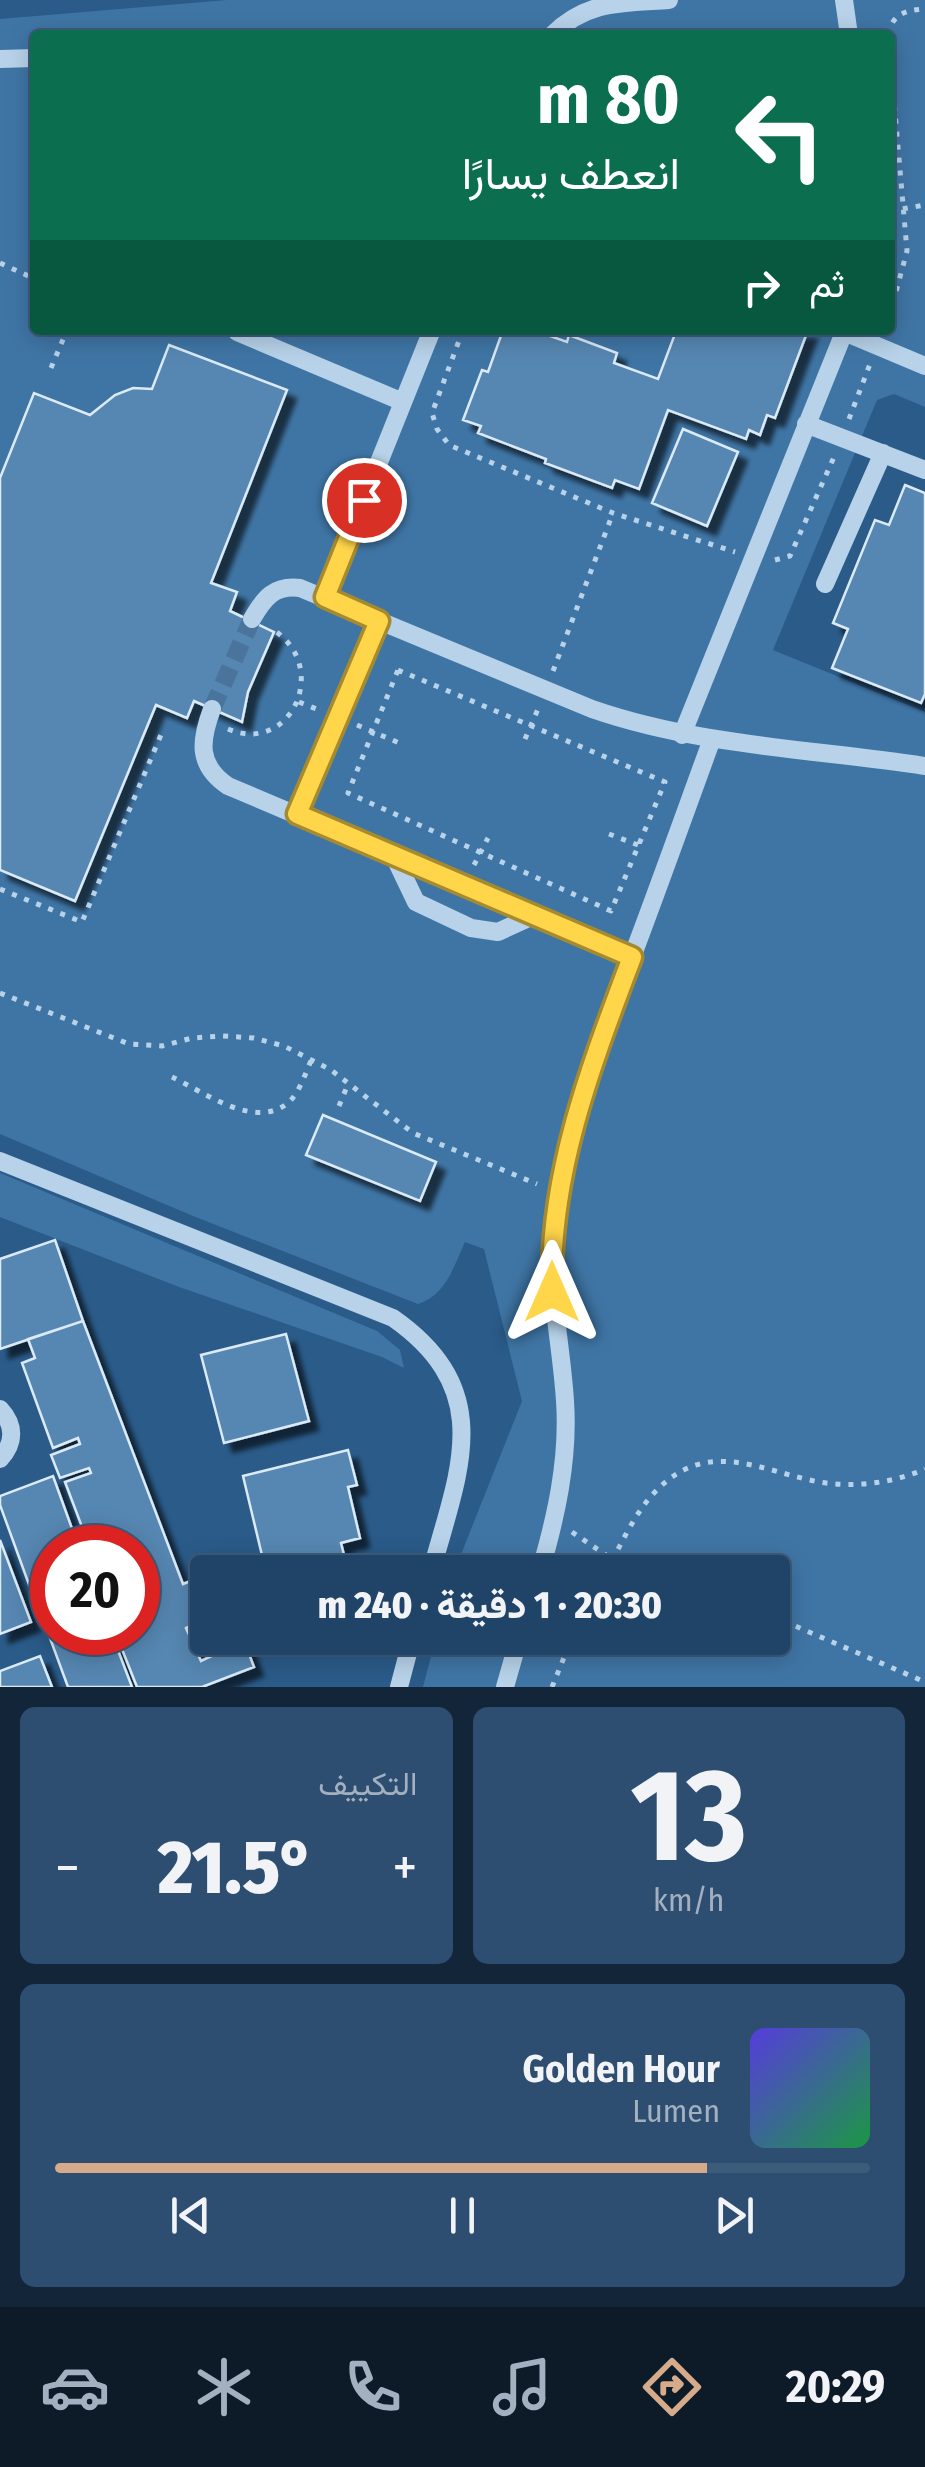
<!DOCTYPE html>
<html lang="ar">
<meta charset="utf-8">
<style>
:root{--surface:#204467;--page:#2d4e70;--text:#f1f3f6;--muted:#a2b0c0;--line:#3d5c7b;--accent:#d6ab8b}
body{margin:0;font-family:"Fira Sans Condensed",Vazirmatn,sans-serif;background:var(--page);color:var(--text);direction:rtl;height:100vh;display:flex;flex-direction:column;font-size:38px;white-space:nowrap}
*{box-sizing:border-box;margin:0}
p{font-size:32px;color:var(--muted)}
.icon{flex:none;width:55px;height:55px;fill:none;stroke:currentColor;stroke-width:2;stroke-linecap:round;stroke-linejoin:round}
.map{position:relative;height:1687px;overflow:hidden;direction:ltr}
.sheet{display:flex;flex-direction:column;gap:20px;padding:20px;background:#122539;flex:1}
.sheet>*{flex:none}
.top-card{position:absolute;left:30px;top:30px;width:865px;height:305px;border-radius:10px;box-shadow:0 5px 25px #0003,0 0 0 2px var(--line);direction:rtl;background:#0b6e4f;color:#fff;overflow:hidden}
.speed{position:absolute;left:30px;top:1525px;display:flex;gap:20px;font-size:50px;font-weight:700;text-align:center}
.speed>*{display:grid;place-content:center;width:130px;height:130px;border-radius:50%;background:var(--surface);box-shadow:0 5px 25px #0003,0 0 0 2px var(--line);line-height:1}
.speed .limit{border:15px solid #d22;background:#fff;color:#111}
.pin{position:absolute;display:grid;place-items:center;width:85px;height:85px;color:#fff;margin:-42px;border:5px solid #fff;border-radius:50%;box-shadow:0 2px 10px #0007}
.me{position:absolute;width:110px;margin:-55px;rotate:0deg;stroke-linejoin:round;filter:drop-shadow(0 0 8px #0008)}
.turn{display:flex;align-items:center;gap:35px;height:210px;padding:0 50px;font-size:45px}
.turn .icon{width:130px;height:130px;stroke-width:2.5}
.turn b{display:block;font-size:70px;line-height:85px}
.then{display:flex;align-items:center;height:95px;padding:0 50px;background:#0003;gap:20px;font-size:38px}
.big{font-size:75px;font-weight:800;line-height:1.1}
.sheet .tile{flex:1;display:flex;flex-direction:column;justify-content:center;gap:15px;min-width:0;padding:0 35px;border-radius:15px;background:var(--page)}
.sheet .dial{align-items:center;gap:0}
.dial b{font-size:130px;line-height:1}
.song{display:flex;align-items:center;gap:30px}
.cover{width:120px;height:120px;border-radius:15px;background:linear-gradient(135deg,hsl(250 70% 55%),hsl(140 70% 35%))}
.played{height:10px;border-radius:5px;background:linear-gradient(90deg,var(--accent) 80%,var(--line) 80%)}
.keys{display:flex;justify-content:space-around;direction:ltr}
.heat{display:flex;justify-content:space-between;align-items:center;font-size:55px;direction:ltr}
.sheet .tiles{flex:1;display:grid;gap:20px;grid-template-columns:1fr 1fr}
.tile:last-child{grid-column:span 2}
.trip{position:absolute;left:190px;top:1555px;width:600px;height:100px;border-radius:10px;background:var(--surface);box-shadow:0 5px 25px #0003,0 0 0 2px var(--line);font-weight:800;line-height:100px;text-align:center;direction:rtl}
.menu{display:flex;height:160px;justify-content:space-around;align-items:center;background:#0d1b29;color:var(--muted)}
.menu .icon{width:70px;height:70px}
.menu .selected{color:var(--accent)}
.menu b{font-size:45px;color:var(--text)}
.map>svg:first-child{display:block}
.green{fill:#3f75a5;fill-rule:evenodd}
.building{fill:#5687b2;stroke:#dbeaf7;stroke-width:2.5;fill-rule:evenodd;filter:url(#shadow)}
.lines{fill:none;stroke-linecap:round;stroke-linejoin:round}
.minor-tunnel{stroke:#4a749b;stroke-width:18;stroke-dasharray:18 9;stroke-linecap:butt}
.path{stroke:#b7d2e9;stroke-width:5;stroke-dasharray:5 8;stroke-linecap:butt}
.minor{stroke:#b7d2e9;stroke-width:18}
.route-casing{stroke:#a68a30;stroke-width:25}
.route{stroke:#ffd54a;stroke-width:18}
</style>
<div class="map">
<svg width="925" height="1687" viewBox="0 0 925 1687">
<defs>
<filter id="shadow"><feDropShadow dx="9" dy="9" stdDeviation="2.5" flood-color="#0009"/></filter>
</defs>
<rect width="100%" height="100%" fill="#2a5b89"/>
<path class="green" d="M227,0H925V407L894,394L877,400L773,650L925,712V1687H423L436,1638H772V1572H454L522,1401L484,1249L465,1242C453,1268 446,1295 418,1304L193,1216L0,1134V19ZM35,35H890V330H35Z
M0,1173L377,1331L400,1350L404,1368L382,1357L179,1287L0,1217Z"/>
<path class="building" d="M503,330H533L567,342L569,335L617,353L614,363L658,379L675,334L670,330H808L775,418L767,415L760,435L749,430L746,439L668,410L639,489L615,480L612,488L545,463L546,459L478,433L481,426L463,420L482,370L488,372Z
M169,345L287,390L211,583L237,592L230,611L274,632L248,692L242,722L194,701L187,718L156,705L75,901L0,870V478L34,393L90,415L115,395L133,388L152,389Z
M683,429L738,452L707,526L652,503Z
M905,485L925,493V694L921,703L832,668L848,629L833,623L875,520L889,525Z
M323,1115L436,1162L420,1201L306,1155Z
M55,1240L83,1321L0,1349V1259Z
M83,1321L183,1584L208,1574V1638H243L254,1667L202,1687H137L118,1639L124,1637L123,1632H138V1548H90L65,1482L91,1473L89,1468L60,1478L51,1455L80,1444L78,1438L53,1448L22,1363L35,1358L28,1339ZM197,1623L212,1656L201,1661L186,1628Z
M286,1334L309,1421L224,1443L201,1355Z
M348,1450L357,1485L348,1487L360,1538L341,1543L348,1571L266,1572L243,1476Z
M53,1476L79,1548H52V1594L35,1601L0,1505V1496Z
M0,1540L31,1622L0,1634Z
M52,1628V1632H111L132,1687H68L47,1630Z
M40,1656L52,1687H0V1671Z"/>
<g class="lines">
<path class="minor-tunnel" d="M212,709L252,619"/>
<path class="path" d="M889,35C891,14 906,10 925,9
M890,54L907,251L890,314
M890,211L925,205
M0,263L35,279
M75,330H82
M152,330L157,332
M463,330L432,413L437,429L449,445L613,513L735,552
M51,368L67,330
M849,419L870,364
M775,560L790,556L834,457
M398,670L665,782L611,911L348,793Z
M553,671L613,513
M299,702L319,710
M357,725L404,745
M228,729C291,756 332,666 272,629
M525,739L538,709
M609,834L638,845
M474,865L488,838
M0,889L82,922L163,730
M0,993L129,1044L162,1046L192,1038L223,1036L254,1038L284,1046L331,1070L413,1133L537,1184
M172,1077C204,1092 257,1132 290,1101C300,1091 306,1072 312,1058
M339,1106L348,1084
M572,1532L631,1572
M606,1572C620,1547 634,1514 654,1493C706,1437 758,1470 819,1482C854,1488 893,1483 925,1469
M772,1616L925,1682
M552,1687L572,1638"/>
<path class="minor" d="M844,0L849,35
M552,35C587,0 623,3 669,0
M0,59L35,58
M237,332L403,402
M844,332L925,366
M806,424L925,470
M825,584L883,453
M325,597L432,330
M252,619C264,598 274,585 300,588L592,709C699,746 813,749 925,766
M212,709C200,741 197,765 228,786L632,957
M682,735L845,330
M297,814L379,621
M394,856L416,902L471,928L498,932L535,915
M0,1161L393,1318C497,1391 459,1470 431,1572
M0,1409C15,1425 15,1443 0,1459
M540,1572C556,1517 569,1460 565,1401C561,1337 545,1277 554,1213C568,1124 600,1043 631,960C659,886 685,813 712,739
M399,1687L412,1638
M505,1687L519,1638"/>
</g>
<g class="lines">
<g class="route-casing">
<path id="route" d="M364,500L325,597L379,621L297,814L632,957C591,1066 549,1173 552,1292"/>
</g>
<use href="#route" class="route"/>
</g>
</svg>
<div class="speed"><div class="limit">20</div></div>
<div class="pin" style="left:364px;top:500px;background:#d93025"><svg class="icon" aria-label="arrive" viewBox="0 0 24 24"><path d="M6 21V4h12l-3 4 3 4H6"/></svg></div>
<svg class="me" style="left:552px;top:1292px" viewBox="-20 -20 40 40"><path d="M0-17L14 15 0 8-14 15z" fill="#ffd54a" stroke="#fff" stroke-width="4"/></svg>
<div class="trip">20:30 · 1 دقيقة · 240 m</div>
<div class="top-card">
<div class="turn"><svg class="icon" aria-label="left" viewBox="0 0 24 24"><path d="M17 20v-9H6M10 6l-5 5 5 5"/></svg><div><b>80 m</b>انعطف يسارًا</div></div>
<div class="then">ثم<svg class="icon" aria-label="right" viewBox="0 0 24 24"><path d="M7 20v-9h11M14 6l5 5-5 5"/></svg></div>
</div>
</div>
<section class="sheet">
<div class="tiles">
<div class="tile dial"><b>13</b><p>km/h</p></div>
<div class="tile"><p>التكييف</p>
<div class="heat"><a>−</a><b class="big">21.5°</b><a>+</a></div>
</div>
<div class="tile">
<div class="song"><i class="cover"></i><div><b>Golden Hour</b><p>Lumen</p></div></div>
<div class="played"></div>
<div class="keys"><svg class="icon" aria-label="previous" viewBox="0 0 24 24"><path d="M18 5L8 12l10 7zM5 5v14"/></svg><svg class="icon" aria-label="pause" viewBox="0 0 24 24"><path d="M8 5v14M16 5v14"/></svg><svg class="icon" aria-label="next" viewBox="0 0 24 24"><path d="M6 5l10 7-10 7zM19 5v14"/></svg></div>
</div>
</div>
</section>
<nav class="menu">
<b>20:29</b>
<svg class="icon selected" aria-label="directions" viewBox="0 0 24 24"><path d="M12 3l9 9-9 9-9-9zM9 14v-3h6M13 9l2 2-2 2"/></svg>
<svg class="icon" aria-label="music" viewBox="0 0 24 24"><path d="M9 18V5l10-2v13"/><circle cx="6" cy="18" r="3"/><circle cx="16" cy="16" r="3"/></svg>
<svg class="icon" aria-label="phone" viewBox="0 0 24 24"><path d="M5 4h4l2 5-3 2q2 4 5 5l2-3 5 2v4C11 20 4 13 5 4z"/></svg>
<svg class="icon" aria-label="climate" viewBox="0 0 24 24"><path d="M12 3v18M4 7l16 10M4 17L20 7"/></svg>
<svg class="icon" aria-label="car" viewBox="0 0 24 24"><path d="M5 17H2v-5l4-1 3-4h7l3 4 3 1v5h-3M9 17h6M6 11h13"/><circle cx="7" cy="17" r="2"/><circle cx="17" cy="17" r="2"/></svg>
</nav>
